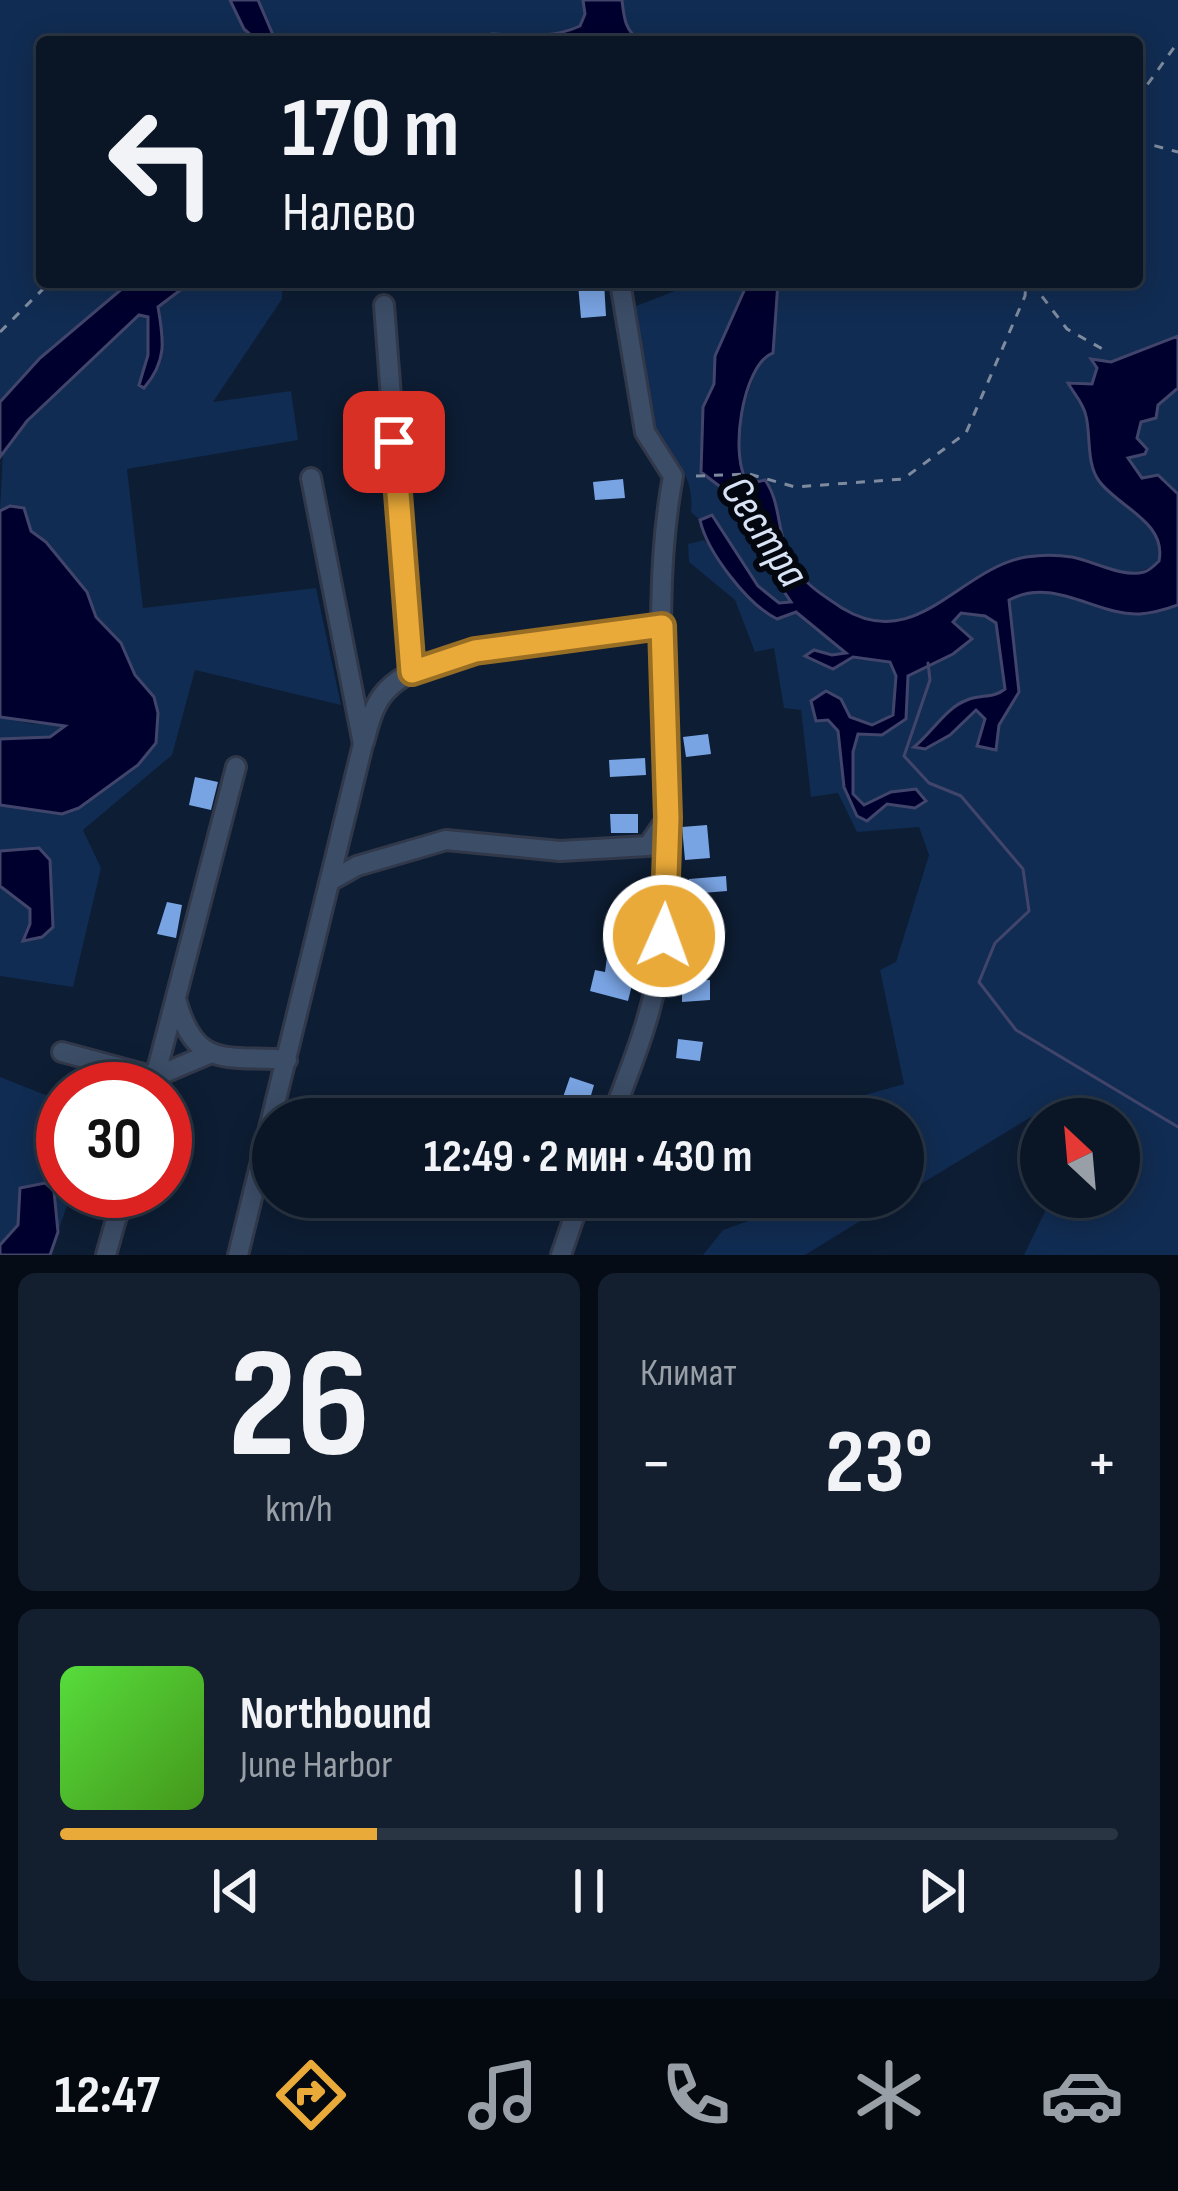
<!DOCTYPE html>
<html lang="ru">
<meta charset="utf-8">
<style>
:root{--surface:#0a1626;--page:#131f2e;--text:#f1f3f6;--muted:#999fa7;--line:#2a3543;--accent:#eaaa39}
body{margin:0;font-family:"Sofia Sans Condensed",sans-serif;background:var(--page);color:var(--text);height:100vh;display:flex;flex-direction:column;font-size:45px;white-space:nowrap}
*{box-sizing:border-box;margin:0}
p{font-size:39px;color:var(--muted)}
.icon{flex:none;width:66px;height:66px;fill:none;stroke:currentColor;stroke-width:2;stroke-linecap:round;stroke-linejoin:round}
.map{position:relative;height:1255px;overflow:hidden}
.sheet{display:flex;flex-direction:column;gap:18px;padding:18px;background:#060c15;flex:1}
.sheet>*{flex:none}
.guide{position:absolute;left:36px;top:36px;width:1107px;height:252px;border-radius:12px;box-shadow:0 6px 30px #0003,0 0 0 3px var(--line);background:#0a1626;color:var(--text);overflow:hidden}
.needle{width:78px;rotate:334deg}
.buttons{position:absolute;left:1020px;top:1098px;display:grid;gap:24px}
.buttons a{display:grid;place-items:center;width:120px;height:120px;border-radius:50%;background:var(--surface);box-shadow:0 6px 30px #0003,0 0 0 3px var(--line);font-size:60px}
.speed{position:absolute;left:36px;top:1062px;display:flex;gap:24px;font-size:60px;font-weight:700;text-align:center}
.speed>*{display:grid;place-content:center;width:156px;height:156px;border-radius:50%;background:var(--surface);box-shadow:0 6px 30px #0003,0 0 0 3px var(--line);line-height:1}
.speed .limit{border:18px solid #d22;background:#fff;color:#111}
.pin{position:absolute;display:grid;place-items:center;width:102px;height:102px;color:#fff;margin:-51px;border-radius:24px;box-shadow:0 6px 18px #0006}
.me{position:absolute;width:132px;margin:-66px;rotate:2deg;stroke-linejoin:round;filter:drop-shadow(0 0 9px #0008)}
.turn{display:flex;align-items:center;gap:42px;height:252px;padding:0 48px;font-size:54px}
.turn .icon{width:156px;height:156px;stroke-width:2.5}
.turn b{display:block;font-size:84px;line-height:102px}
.big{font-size:90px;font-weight:700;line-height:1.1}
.sheet .widget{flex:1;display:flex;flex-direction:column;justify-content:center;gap:18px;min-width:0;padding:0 42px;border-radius:18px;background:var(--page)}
.sheet .dial{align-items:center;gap:0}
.dial b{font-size:156px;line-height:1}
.song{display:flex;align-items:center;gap:36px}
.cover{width:144px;height:144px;border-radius:18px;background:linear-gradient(135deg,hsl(110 70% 55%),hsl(100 70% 35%))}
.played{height:12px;border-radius:6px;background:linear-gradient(90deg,var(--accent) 30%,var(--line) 30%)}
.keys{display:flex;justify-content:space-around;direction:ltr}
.heat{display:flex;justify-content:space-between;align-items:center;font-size:66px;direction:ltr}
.sheet .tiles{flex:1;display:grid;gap:18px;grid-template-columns:1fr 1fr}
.widget:last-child{grid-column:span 2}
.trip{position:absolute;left:252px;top:1098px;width:672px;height:120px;border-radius:60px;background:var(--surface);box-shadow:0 6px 30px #0003,0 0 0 3px var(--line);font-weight:700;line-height:120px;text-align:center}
.dock{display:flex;height:192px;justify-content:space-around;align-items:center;background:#04090f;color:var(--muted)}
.dock .icon{width:84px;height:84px}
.dock .current{color:var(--accent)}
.dock b{font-size:54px;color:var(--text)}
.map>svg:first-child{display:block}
.green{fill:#112c52}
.water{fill:#00002f;stroke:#42456b;stroke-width:3}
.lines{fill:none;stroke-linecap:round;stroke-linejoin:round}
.stream{stroke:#42456b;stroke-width:3}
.building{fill:#79a4e3}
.minor-casing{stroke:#31384a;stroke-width:24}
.path{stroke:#7e8b9e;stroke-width:3;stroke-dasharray:9 9;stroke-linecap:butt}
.minor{stroke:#3c4d67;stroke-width:18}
.route-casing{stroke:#986e25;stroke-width:30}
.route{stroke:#eaaa39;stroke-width:21}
.labels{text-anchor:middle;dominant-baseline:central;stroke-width:12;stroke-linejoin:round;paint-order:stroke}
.water-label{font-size:45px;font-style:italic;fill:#d8e4f5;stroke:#030710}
</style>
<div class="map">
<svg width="1178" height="1255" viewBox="0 0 1178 1255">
<rect width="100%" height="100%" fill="#0d1d33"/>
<path class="green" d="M0,0H230L244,29L259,42H42V282H130L40,358L0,402Z
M258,0H583L585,14L580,27C552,38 523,35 494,34L497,42H277Z
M622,0H1178V336C1148,348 1125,363 1092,361L1097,368L1092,384L1086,387L1074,381L1070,389C1096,414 1082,451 1098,480C1115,509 1167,519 1159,561C1124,590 1098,551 1064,558C1031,564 972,587 942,602C926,609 909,623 891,624C867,624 842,609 824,595C784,564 779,540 773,492C762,488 746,486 741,475C727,444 751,384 762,356C771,333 774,306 778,282H1137V42H642C625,31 624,19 622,0Z
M191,282H311L282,288V299L213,402L291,391L298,440L127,469L143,608L316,588L341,705L195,670L172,755L83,830L101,868L73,987L0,976V805L61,814L138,765L156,743L154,697L135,675L121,643L96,617L87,592L46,542L31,531L24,508L10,506L0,511L3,451L27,421L139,315L148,316V355L139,384L162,361L158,307Z
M698,282H748L715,356L714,384L703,407L701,472L735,498L746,515L758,553L791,602L779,603L758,586L712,516L700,520L691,512C696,461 658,456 649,421C640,384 637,345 631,308Z
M1178,388V494L1165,480L1142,479L1132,469L1127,457L1145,454L1137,438L1142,422Z
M704,540L777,619L795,611L847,654L832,655L814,650L806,655L890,662L896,676L893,715L872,725L850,717L841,699L828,719L838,730L844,787L857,816L887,804L915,808L891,792L864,805L853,794V752L858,734L906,719L908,676L971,638L952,622L961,613L985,616L996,623L1005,689C993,699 981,694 967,699C945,707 933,732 915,746L925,749L950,735L976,710L999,725C1028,686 1008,645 1009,600C1055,576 1096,616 1140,614C1153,613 1167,609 1178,605V1255H1024L1052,1197H1119V1119L1031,1117L903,1195V1119H812L818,1108L904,1084L880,970L896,962L929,855L919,827L857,832L838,793L811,797L801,710L784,708L774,648L755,652L735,600L689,562L688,544Z
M0,717L32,724L67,725L50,737L0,739Z
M0,1077L63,1102V1191H72L50,1255H0Z
M769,1197H899L805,1255H703L723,1230L751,1220Z"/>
<path class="water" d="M230,0H258L276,42H259L244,29Z
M583,0H622C624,19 625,31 642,42H497L493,34C522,35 552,39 580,26L585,14Z
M130,282H191L158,307C164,341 167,361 144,388L139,385L148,355V317L139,315L27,421L0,457V402L40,358Z
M748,282H778L773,353C742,364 728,461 749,484L765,480C784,507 774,540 799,573C809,587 827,598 842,608C917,654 958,569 1026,557C1040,555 1059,555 1072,557C1094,561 1122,578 1144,572C1149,571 1156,564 1159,561C1167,522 1118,507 1099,481C1086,463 1091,436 1086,416C1083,402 1074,394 1068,383L1092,384L1097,368L1091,359L1111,362L1178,336V388L1158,405L1156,418L1141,422L1137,438L1147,449L1145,454L1128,458L1142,478L1158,475L1178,494V605C1167,609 1153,613 1140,614C1096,616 1054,576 1009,600L1019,692L999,725L996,750L977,746L985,719L976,710L950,735L925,749L914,747C932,733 945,708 967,700C981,694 993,699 1005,689L996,623L985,616L961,613L953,622L972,639L953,654L908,676L906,719L882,735L858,734L853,752V794L864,805L891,792L916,789L926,801L915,808L887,804L867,821L857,816L844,787L838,731L828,720L816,721L811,701L826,691L841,699L850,717L872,725L893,715L896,676L890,662L853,657L833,669L805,656L814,650L832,655L846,653L796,612L777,619C748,605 707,552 700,520L712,515L758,586L779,603L791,602L758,553L746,515L735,498L701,472L703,407L714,384L715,356Z
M10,506L24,508L31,531L46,542L87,592L96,617L121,643L135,675L154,697L158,713L156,743L138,765L79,808L62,814L0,805V739L50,737L65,726L0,717V511Z
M39,848L50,860L53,927L42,937L23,941L30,924V909L0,886V851Z
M45,1183L54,1191L58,1232L50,1255H0V1245L18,1225L20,1188Z"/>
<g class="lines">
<path class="stream" d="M928,663L930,680L904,756L929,783L961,796L1023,869L1029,911L995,943L979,982L1016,1030L1178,1127"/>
</g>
<path class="building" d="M604,282L606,316L581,318L578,284Z
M623,479L625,498L595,500L593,482Z
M708,734L711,754L686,757L683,737Z
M645,758L646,775L610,777L609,760Z
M195,777L218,782L211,810L189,805Z
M610,814H638V833H611Z
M707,825L710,858L685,860L682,827Z
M726,876L727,891L690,894L689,879Z
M167,902L182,905L176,938L157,934Z
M609,942L637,946L636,953H640L628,1001L590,991L595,970L605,972Z
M710,980V1000L682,1002V981Z
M678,1039L703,1042L700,1061L676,1058Z
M570,1077L594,1085L589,1102L575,1097L573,1104L562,1100Z"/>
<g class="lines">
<g class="minor-casing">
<path id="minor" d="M384,305L412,672
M364,742C369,724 373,705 386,691C428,643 597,635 662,626
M332,880L357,866L446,840L560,851L648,846L667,818
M176,999C195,1070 225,1055 287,1060
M62,1052L155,1077L209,1054
M152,1089L236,767
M611,1119C635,1058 658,1000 664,934C677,782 645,627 673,476L645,432L620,282
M106,1255L124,1191
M238,1255L363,744L311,478
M561,1255L581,1197"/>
</g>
<path class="path" d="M1137,99L1178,42
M1137,141L1178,152
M1031,282L1067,329L1106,351
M0,332L50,282
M696,476L749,474L795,487L903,479L966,433L1025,296L1026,282"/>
<use href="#minor" class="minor"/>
</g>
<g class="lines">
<g class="route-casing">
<path id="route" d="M394,442L412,672L475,651L662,626L668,818L664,936"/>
</g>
<use href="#route" class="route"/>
</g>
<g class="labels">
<g class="water-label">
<text transform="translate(764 532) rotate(57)">Сестра</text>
</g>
</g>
</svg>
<div class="buttons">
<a><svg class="needle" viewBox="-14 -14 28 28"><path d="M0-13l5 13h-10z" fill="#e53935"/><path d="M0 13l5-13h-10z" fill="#999fa7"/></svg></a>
</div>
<div class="speed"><div class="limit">30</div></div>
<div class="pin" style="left:394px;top:442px;background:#d93025"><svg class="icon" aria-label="arrive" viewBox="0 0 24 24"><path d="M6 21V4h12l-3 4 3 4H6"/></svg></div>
<svg class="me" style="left:664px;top:936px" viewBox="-20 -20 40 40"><circle r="17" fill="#eaaa39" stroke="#fff" stroke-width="3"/><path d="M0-11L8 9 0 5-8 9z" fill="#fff"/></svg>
<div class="trip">12:49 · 2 мин · 430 m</div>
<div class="guide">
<div class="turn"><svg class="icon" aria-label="left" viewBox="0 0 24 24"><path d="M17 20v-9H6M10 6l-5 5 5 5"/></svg><div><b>170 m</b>Налево</div></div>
</div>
</div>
<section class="sheet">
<div class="tiles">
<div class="widget dial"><b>26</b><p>km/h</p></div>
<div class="widget"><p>Климат</p>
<div class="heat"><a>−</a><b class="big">23°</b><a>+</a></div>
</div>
<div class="widget">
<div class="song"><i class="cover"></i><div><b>Northbound</b><p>June Harbor</p></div></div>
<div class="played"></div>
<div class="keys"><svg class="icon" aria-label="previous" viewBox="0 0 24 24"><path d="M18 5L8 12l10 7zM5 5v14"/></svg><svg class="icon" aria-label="pause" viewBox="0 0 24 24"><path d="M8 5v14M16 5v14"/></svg><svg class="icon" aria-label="next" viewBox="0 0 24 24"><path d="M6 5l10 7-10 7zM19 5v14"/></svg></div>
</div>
</div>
</section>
<nav class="dock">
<b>12:47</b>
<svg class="icon current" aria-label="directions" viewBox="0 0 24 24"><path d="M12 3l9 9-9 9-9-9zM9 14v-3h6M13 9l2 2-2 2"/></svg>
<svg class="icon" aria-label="music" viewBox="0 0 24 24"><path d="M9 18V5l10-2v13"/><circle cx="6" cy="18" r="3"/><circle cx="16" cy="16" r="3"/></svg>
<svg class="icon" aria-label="phone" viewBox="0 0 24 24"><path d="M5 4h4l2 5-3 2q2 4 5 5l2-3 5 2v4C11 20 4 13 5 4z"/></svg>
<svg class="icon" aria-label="climate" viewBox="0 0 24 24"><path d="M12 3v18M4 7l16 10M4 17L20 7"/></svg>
<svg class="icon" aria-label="car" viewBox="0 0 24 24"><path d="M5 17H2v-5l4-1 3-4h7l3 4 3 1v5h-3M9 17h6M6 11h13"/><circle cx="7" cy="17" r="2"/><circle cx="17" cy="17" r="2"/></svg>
</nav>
